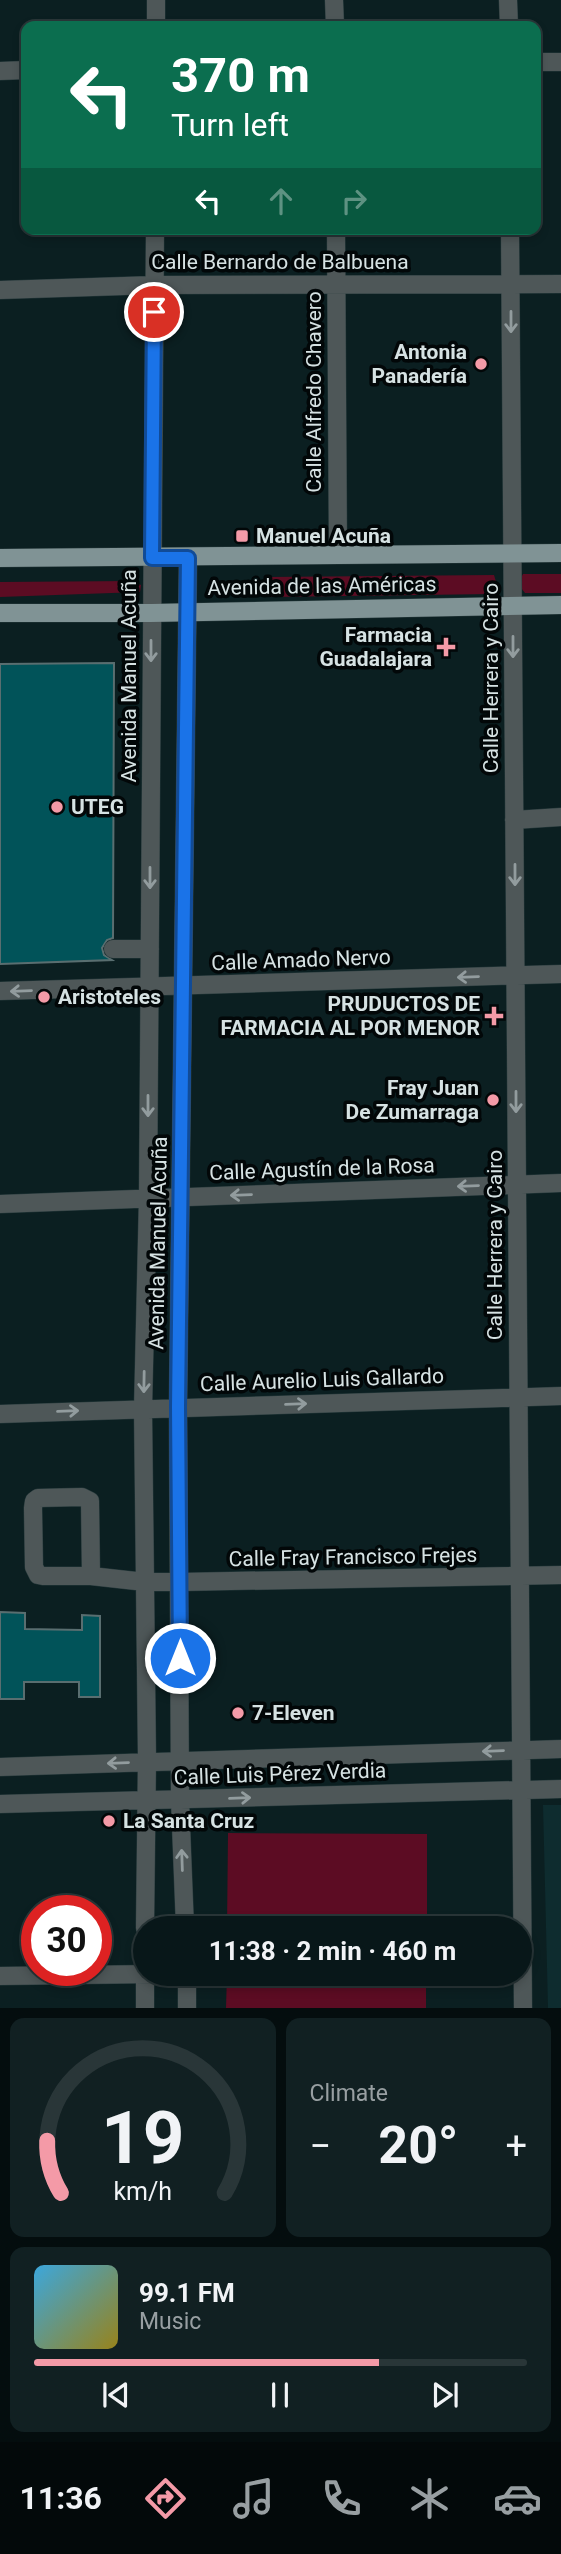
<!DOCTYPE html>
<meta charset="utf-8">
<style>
:root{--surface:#081719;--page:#112022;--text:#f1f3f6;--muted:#989fa2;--line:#293638;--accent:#f49aa7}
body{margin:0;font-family:Roboto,sans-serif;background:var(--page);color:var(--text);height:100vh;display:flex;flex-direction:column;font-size:26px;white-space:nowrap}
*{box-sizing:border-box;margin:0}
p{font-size:23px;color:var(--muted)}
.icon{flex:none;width:38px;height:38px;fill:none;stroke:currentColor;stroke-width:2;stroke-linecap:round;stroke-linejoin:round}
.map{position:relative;height:2008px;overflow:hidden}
.side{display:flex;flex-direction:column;gap:10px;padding:10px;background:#040d0e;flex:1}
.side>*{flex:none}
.hud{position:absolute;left:21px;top:21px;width:520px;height:214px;border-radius:14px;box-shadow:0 4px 10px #0003,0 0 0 2px var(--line);background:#0b6e4f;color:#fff;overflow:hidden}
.speed{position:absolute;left:21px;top:1895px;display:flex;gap:14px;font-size:35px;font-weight:700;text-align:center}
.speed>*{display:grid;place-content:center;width:91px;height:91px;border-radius:50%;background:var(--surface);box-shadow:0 4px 10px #0003,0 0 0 2px var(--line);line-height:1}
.speed .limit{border:10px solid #d22;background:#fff;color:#111}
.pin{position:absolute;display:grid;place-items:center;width:60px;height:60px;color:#fff;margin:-30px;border:4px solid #fff;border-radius:50%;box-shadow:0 2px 7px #0007}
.me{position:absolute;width:77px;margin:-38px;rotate:0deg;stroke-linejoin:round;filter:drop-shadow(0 0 5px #0008)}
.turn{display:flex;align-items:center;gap:24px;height:147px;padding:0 35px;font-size:32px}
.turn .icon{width:91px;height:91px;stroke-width:2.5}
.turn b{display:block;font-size:49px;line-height:60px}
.lanes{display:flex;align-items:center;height:66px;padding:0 35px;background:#0003;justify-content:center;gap:35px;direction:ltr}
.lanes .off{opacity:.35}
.big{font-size:52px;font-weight:700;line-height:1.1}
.side .tile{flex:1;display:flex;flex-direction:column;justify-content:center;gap:10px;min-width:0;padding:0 24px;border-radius:14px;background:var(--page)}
.side .dial{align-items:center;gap:0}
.dial svg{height:182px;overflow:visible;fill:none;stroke:var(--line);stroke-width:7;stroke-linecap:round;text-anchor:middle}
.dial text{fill:var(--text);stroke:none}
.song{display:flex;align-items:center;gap:21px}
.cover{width:84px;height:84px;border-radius:10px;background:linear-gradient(135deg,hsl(200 70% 55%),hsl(50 70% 35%))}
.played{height:7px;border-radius:4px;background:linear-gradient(90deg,var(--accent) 70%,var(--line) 70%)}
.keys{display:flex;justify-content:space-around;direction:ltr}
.heat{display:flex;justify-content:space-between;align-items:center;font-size:38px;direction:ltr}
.side .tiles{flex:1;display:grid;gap:10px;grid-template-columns:1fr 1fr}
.tile:last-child{grid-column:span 2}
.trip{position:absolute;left:133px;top:1916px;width:399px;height:70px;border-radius:35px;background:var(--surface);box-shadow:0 4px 10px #0003,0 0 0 2px var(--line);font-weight:700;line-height:70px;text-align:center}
.tab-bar{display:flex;height:112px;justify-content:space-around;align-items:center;background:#03090a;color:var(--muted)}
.tab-bar .icon{width:49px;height:49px}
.tab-bar .selected{color:var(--accent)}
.tab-bar b{font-size:32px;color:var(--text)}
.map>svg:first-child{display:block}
.built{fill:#0e2c2f}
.green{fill:#5c0c23}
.building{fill:#015359;stroke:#596e70;stroke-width:2}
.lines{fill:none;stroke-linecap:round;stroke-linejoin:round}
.minor-casing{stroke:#273a3c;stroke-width:19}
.major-casing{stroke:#273a3c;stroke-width:19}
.minor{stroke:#4e5758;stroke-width:18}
.major{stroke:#809395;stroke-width:18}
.oneway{stroke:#929c9e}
.route-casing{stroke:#114b97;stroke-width:18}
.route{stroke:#1a73e8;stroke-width:12}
.poi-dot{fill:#f49aa7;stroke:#020708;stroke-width:2.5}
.labels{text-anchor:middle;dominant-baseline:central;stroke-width:7;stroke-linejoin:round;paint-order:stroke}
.street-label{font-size:21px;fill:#d6e2e3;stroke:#020708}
.poi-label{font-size:21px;font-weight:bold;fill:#d6e2e3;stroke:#020708;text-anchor:start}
</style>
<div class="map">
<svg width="561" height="2008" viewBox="0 0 561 2008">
<rect width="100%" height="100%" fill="#0b1f21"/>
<path class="built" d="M543,1805H561V2008H548Z"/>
<path class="green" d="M523,574H561V593H525L518,584Z
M494,575L497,585L494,594L268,597L263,587L268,577Z
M132,581L141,585L140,592L0,597V582Z
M228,1833L427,1834V1928H227Z
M227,1974H426V2008H226Z"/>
<path class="building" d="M114,663L113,938L107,940L102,948L104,955L112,960L0,964V664Z
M0,1612L25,1613V1629L82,1630V1615L100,1616V1697H79V1682H24V1699H0Z"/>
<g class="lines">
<g class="minor-casing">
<path id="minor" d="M156,0V26
M334,0L335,26
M508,0L509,26
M536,62H561
M0,71L26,70
M336,229L338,554
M510,229L523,2008
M0,290L155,285L561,284
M514,820L561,817
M113,949H150
M0,991L561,974
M0,1204L561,1183
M0,1414L561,1396
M91,1576L90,1501L82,1497L38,1498L34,1501L33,1508L34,1567L38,1575L43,1576H91L145,1582H180L561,1575
M0,1767L561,1749
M0,1804L561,1789
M145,1928L147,1759L143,1409L148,1197L155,229
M185,1928L180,1800L178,1407L188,558
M0,1976L154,1974
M145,2008V1958
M187,2008V1974"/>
</g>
<g class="major-casing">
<path id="major" d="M0,558L561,553
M0,613H151L561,605"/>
</g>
<use href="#minor" class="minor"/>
<use href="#major" class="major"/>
</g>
<defs><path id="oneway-shaft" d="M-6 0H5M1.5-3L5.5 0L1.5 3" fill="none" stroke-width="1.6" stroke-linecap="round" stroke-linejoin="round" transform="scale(1.75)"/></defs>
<g class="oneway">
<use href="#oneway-shaft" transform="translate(511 322) rotate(90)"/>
<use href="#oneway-shaft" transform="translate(513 647) rotate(90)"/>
<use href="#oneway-shaft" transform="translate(151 651) rotate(90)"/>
<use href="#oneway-shaft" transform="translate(515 875) rotate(90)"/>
<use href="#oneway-shaft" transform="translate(150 878) rotate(90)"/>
<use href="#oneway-shaft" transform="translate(468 977) rotate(178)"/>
<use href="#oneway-shaft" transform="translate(21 991) rotate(178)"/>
<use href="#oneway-shaft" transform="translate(516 1102) rotate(90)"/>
<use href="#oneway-shaft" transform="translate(148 1106) rotate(90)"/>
<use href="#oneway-shaft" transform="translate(468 1186) rotate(178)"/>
<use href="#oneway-shaft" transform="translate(241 1195) rotate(178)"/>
<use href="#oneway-shaft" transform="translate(144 1382) rotate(91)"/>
<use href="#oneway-shaft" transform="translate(296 1404) rotate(-2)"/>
<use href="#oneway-shaft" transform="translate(68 1411) rotate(-2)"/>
<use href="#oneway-shaft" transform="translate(493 1751) rotate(178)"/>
<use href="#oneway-shaft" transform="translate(118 1763) rotate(178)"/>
<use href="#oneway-shaft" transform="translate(240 1798) rotate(-2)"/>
<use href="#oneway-shaft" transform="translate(182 1860) rotate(-92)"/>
</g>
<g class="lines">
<g class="route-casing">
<path id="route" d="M154,312L152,558H188L178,1407L180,1658"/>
</g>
<use href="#route" class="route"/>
</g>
<g class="poi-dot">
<circle cx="481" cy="364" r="7"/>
<rect x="235" y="529" width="14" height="14" rx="3.5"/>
<path d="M442.5 636.5h7v7h7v7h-7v7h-7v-7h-7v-7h7z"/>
<circle cx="57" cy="807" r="7"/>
<circle cx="44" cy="997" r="7"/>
<path d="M490.5 1005.5h7v7h7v7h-7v7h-7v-7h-7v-7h7z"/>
<circle cx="493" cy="1100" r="7"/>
<circle cx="238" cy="1713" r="7"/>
<circle cx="109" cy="1821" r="7"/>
</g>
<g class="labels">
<g class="street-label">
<text x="280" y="262">Calle Bernardo de Balbuena</text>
<text transform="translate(314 392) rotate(-90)">Calle Alfredo Chavero</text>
<text transform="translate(322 586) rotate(-1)">Avenida de las Américas</text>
<text transform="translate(129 676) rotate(-90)">Avenida Manuel Acuña</text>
<text transform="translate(491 678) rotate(-90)">Calle Herrera y Cairo</text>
<text transform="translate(301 960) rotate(-2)">Calle Amado Nervo</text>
<text transform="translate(322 1169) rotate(-2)">Calle Agustín de la Rosa</text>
<text transform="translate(158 1243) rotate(-89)">Avenida Manuel Acuña</text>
<text transform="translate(495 1245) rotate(-90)">Calle Herrera y Cairo</text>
<text transform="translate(322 1380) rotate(-2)">Calle Aurelio Luis Gallardo</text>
<text transform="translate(353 1557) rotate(-1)">Calle Fray Francisco Frejes</text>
<text transform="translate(280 1774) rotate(-2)">Calle Luis Pérez Verdia</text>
</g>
<g class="poi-label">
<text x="467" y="352" text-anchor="end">Antonia<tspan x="467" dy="24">Panadería</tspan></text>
<text x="256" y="536">Manuel Acuña</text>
<text x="432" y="635" text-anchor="end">Farmacia<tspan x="432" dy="24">Guadalajara</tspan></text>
<text x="71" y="807">UTEG</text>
<text x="58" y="997">Aristoteles</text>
<text x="480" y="1004" text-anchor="end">PRUDUCTOS DE<tspan x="480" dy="24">FARMACIA AL POR MENOR</tspan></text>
<text x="479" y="1088" text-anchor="end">Fray Juan<tspan x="479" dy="24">De Zumarraga</tspan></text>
<text x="252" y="1713">7-Eleven</text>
<text x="123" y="1821">La Santa Cruz</text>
</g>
</g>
</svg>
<div class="speed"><div class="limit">30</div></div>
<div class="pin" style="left:154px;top:312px;background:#d93025"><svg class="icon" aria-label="arrive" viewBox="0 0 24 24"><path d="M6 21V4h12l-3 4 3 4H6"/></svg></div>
<svg class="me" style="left:180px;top:1658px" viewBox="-20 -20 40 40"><circle r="17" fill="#1a73e8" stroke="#fff" stroke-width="3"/><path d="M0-11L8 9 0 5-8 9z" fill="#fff"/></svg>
<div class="trip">11:38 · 2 min · 460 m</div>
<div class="hud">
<div class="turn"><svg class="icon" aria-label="left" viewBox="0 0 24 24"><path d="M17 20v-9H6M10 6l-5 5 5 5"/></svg><div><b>370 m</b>Turn left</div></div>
<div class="lanes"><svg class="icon" aria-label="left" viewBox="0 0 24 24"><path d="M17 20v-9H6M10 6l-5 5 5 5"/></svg><svg class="icon off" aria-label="ahead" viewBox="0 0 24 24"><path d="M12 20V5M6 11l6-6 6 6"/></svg><svg class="icon off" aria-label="right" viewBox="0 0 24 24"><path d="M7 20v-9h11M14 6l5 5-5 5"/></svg></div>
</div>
</div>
<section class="side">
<div class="tiles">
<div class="tile dial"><svg viewBox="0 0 100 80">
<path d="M14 69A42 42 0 1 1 86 69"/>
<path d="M14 69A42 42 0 0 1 8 46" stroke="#f49aa7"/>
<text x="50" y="56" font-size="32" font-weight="700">19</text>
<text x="50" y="72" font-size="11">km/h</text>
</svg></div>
<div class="tile"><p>Climate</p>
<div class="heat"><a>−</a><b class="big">20°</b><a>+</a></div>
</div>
<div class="tile">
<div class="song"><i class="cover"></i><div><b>99.1 FM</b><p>Music</p></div></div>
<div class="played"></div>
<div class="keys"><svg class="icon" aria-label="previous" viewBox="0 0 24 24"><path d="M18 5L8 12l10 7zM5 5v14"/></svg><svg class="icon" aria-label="pause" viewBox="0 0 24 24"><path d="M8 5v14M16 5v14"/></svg><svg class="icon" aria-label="next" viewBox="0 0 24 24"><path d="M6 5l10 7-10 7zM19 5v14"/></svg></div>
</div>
</div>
</section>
<nav class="tab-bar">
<b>11:36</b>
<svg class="icon selected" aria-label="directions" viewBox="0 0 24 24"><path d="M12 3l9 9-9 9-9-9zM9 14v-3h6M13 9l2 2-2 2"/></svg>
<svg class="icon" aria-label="music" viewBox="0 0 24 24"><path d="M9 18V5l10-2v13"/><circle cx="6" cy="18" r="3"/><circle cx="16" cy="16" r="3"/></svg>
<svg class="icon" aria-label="phone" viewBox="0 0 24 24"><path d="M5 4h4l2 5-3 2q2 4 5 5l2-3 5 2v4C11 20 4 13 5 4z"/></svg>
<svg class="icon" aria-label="climate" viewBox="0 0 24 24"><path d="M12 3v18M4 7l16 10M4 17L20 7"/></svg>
<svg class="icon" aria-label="car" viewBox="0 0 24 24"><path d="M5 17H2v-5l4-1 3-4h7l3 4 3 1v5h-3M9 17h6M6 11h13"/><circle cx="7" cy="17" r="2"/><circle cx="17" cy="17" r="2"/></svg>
</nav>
